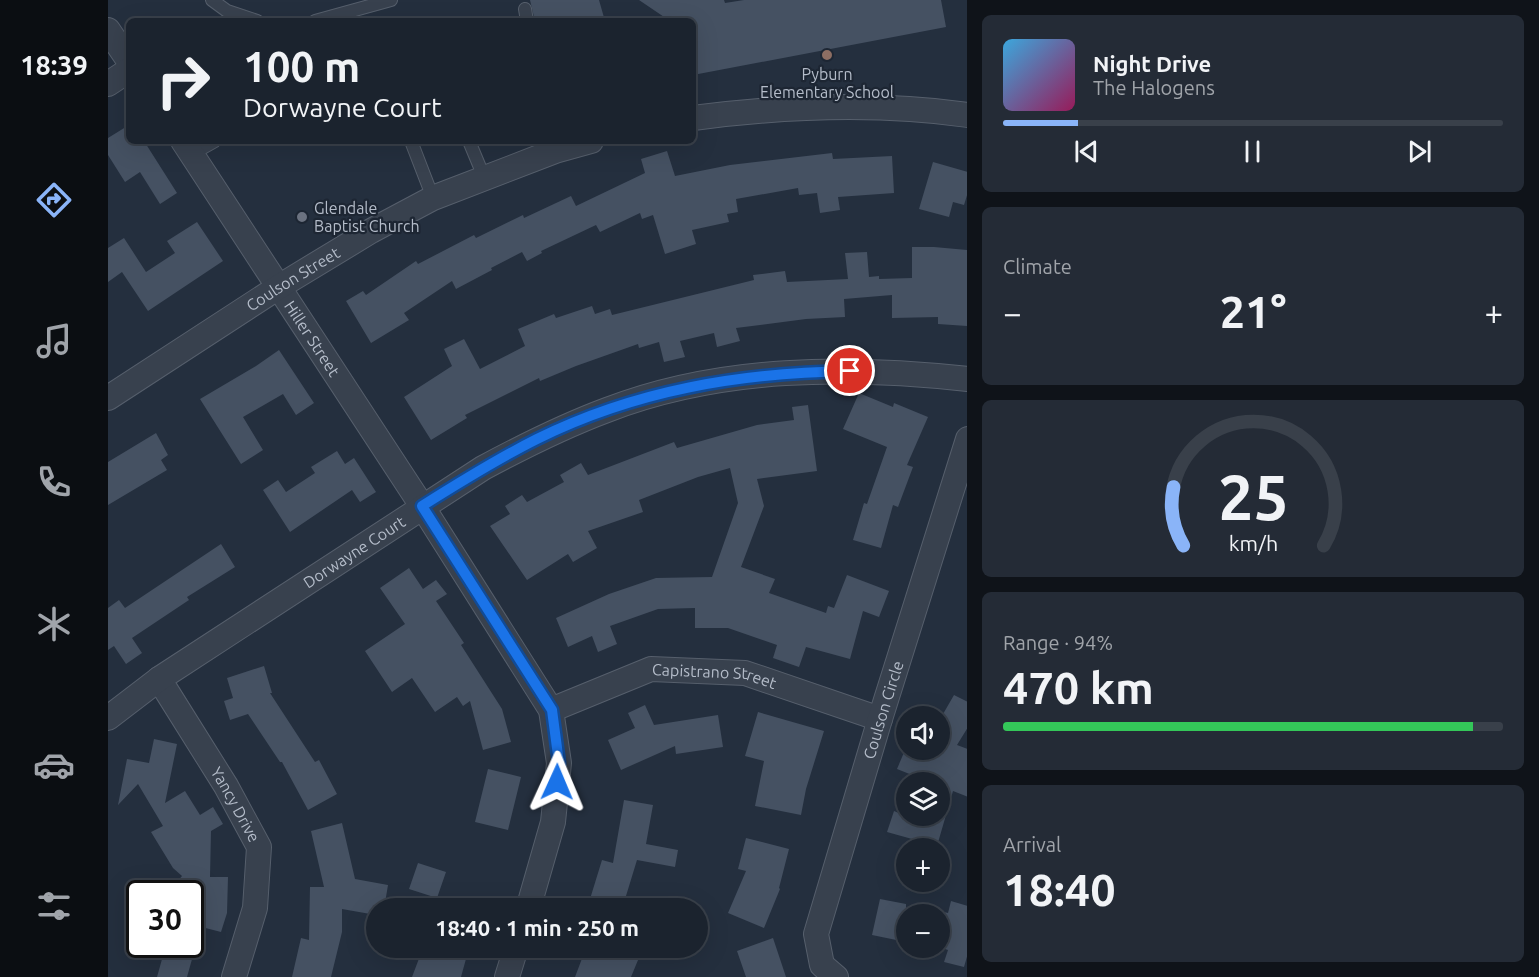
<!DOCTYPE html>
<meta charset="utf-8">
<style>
:root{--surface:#1b232e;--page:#242b36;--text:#f1f3f6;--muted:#a0a4aa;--line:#39404a;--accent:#8ab4f8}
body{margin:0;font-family:Ubuntu,sans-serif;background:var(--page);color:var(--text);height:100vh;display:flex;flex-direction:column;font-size:22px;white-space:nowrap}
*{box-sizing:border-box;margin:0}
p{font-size:20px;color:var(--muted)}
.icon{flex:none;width:33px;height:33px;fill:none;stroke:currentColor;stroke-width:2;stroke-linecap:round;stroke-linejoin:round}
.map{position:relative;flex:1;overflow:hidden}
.sheet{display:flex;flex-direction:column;gap:15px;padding:15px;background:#0f1319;width:572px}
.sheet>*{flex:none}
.banner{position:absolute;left:18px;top:18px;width:570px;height:126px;border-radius:9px;box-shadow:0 6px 24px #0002,0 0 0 2px var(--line);background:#1b232e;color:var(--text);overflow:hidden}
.controls{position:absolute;left:788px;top:706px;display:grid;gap:12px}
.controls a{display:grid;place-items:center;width:54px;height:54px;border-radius:50%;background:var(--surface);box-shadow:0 6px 24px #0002,0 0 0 2px var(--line);font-size:30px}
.speed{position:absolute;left:18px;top:880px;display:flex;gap:12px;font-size:30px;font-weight:700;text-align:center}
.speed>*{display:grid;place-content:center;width:78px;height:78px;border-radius:50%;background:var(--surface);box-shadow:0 6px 24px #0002,0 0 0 2px var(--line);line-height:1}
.speed .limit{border:3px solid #111;border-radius:9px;background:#fff;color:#111}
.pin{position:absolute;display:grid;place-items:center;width:51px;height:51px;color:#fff;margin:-26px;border:3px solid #fff;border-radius:50%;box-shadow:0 2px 6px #0007}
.me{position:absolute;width:66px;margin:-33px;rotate:1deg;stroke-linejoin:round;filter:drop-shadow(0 0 4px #0008)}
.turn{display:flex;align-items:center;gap:21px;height:126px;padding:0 18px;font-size:27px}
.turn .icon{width:78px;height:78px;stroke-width:2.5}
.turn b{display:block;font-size:42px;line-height:51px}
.big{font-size:45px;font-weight:700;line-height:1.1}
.sheet .widget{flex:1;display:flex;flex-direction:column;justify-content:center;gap:9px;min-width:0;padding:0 21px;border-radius:9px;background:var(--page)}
.sheet .dial{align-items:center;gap:0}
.dial svg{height:156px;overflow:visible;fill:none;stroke:var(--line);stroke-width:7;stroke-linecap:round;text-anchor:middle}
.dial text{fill:var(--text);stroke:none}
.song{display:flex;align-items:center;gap:18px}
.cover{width:72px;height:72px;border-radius:9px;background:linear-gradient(135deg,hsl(200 70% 55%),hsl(330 70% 35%))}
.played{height:6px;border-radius:3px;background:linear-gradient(90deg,var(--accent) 15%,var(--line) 15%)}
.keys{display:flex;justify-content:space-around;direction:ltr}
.heat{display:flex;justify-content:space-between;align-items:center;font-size:33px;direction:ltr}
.charge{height:9px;border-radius:4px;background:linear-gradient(90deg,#34c759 94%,var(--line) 0)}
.trip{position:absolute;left:258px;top:898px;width:342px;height:60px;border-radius:30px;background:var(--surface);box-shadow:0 6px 24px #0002,0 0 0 2px var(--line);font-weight:700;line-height:60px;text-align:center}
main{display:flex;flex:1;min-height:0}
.tab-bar{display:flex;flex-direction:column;width:108px;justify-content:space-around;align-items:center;background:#0b0e12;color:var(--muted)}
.tab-bar .icon{width:42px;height:42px}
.tab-bar .selected{color:var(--accent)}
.tab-bar b{font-size:27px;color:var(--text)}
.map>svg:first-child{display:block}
.building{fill:#455162}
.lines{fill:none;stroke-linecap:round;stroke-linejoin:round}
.lane-casing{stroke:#565f6c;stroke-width:14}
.street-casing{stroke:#565f6c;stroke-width:26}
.lane{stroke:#38414e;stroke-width:12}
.street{stroke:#38414e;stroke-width:24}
.route-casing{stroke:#114b97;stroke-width:15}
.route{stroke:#1a73e8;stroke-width:10}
.education-dot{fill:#8d6e63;stroke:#1d2633;stroke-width:2}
.worship-dot{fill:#6b7280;stroke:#1d2633;stroke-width:2}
.labels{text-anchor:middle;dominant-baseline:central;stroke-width:4.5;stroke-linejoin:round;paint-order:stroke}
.poi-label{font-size:16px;fill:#b4bcc9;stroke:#1d2633}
.street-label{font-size:16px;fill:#b4bcc9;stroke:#1d2633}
</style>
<main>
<nav class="tab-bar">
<b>18:39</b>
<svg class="icon selected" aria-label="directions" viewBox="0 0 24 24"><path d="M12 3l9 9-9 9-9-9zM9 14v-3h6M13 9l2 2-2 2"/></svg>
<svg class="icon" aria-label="music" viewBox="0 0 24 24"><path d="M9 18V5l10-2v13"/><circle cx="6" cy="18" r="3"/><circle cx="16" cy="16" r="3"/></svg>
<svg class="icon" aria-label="phone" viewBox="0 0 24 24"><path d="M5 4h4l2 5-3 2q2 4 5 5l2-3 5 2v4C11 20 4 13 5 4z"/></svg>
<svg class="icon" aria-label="climate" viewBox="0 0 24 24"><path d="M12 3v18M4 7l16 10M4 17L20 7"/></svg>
<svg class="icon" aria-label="car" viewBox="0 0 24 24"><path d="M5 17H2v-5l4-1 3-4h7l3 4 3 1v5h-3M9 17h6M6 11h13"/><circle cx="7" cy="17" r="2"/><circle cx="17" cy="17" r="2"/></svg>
<svg class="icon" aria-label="filters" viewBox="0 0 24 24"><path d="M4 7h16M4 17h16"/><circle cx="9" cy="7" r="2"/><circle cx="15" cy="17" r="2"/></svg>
</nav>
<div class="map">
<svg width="860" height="977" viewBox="0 0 860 977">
<rect width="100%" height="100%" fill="#242f3e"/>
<path class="building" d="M422,0H491L497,21H462V18L448,21H427Z
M531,0H616L617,3L636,0H833L838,27L585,75V21H562Z
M21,125V141H36L69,193L52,204L32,172L17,182L0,155V138Z
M559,151L567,176L622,165L724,153L725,159L784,156L786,193L730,197L732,210L712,213L709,193L691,195L690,188L628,199L630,212L619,214L621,222L584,230L588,244L557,254L545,215L534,219L532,213L492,232L488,225L433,251L434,253L419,261L414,252L383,268L384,270L348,289L344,281L296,313L301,320L263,343L238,301L255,291L258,295L308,261L310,264L366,235L368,238L415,215L416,218L463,196L468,206L537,173L533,159Z
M825,162L860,172V192L856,205L845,202L841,217L811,209Z
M89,222L115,261L40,311L14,272L0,282V248L16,238L38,272L67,253L59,241Z
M804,247H826L860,250V326L830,324V317L784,318V295L736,299L737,317L698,319L628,328L632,341L609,347L606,333L572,341L577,357L556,362L551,342L531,348L530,344L468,366L432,381L431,378L357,415L359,418L323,440L296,397L344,366L336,349L356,339L372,369L417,346L410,329L446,314L448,318L484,306L487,314L502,309L504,315L646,280L645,275L677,271L679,282L740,279L737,253L759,252L761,277L771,276V279L804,278Z
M171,350L206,403L188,415L175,394L135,417L155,450L133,464L92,399L148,366Z
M751,393L785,407L786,403L820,417L799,465L805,467L790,507L785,505L773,548L745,540L756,503L759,504L779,447L735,429Z
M700,405L709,471L649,479L656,506L633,567L667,579L661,593L718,613L720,606L726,608L739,575L781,591L771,617L755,611L742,659L698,647L691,667L665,658L669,645L620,628H587V608L550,609L502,626L509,644L490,652L484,636L460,647L448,618L501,594L548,578L604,577L630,503L622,468L590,477L531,500L535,512L480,531L489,548L465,562L460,554L419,580L382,526L402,514L397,506L414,495L419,502L456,482L452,475L473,463L480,475L566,442L569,448L649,425L686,420L684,407Z
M48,433L60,455L53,460L59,470L0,505V462Z
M229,451L237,464L246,458L268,492L252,502L244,490L182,532L155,490L170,480L178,492L207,473L203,467Z
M113,544L127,567L79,597L81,600L24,638L34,653L18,664L6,646L0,650V608L11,600L17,608Z
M301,568L315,589L328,580L339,594L328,601L356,643L353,645L394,709L403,742L375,750L362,701L355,706L349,697L327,712L304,678L284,692L257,651L297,624L272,588Z
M156,666L164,693H162L207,762L211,760L229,794L200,810L174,762H172L140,714L122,720L116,701L125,698L119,678Z
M846,695L860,702V727L849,745L860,749V797L845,791L829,846L779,832L786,811L798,816H831V783H824L789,769L797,750H831V721Z
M537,705L546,725L610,715L615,747L568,754L567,746L513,770L500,740L527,728L520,713Z
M650,712L716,731L698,789L693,815L647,806L656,761L637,756Z
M46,739L69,744L57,803L77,791L92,815L105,807L115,824L103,831L102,877H120L119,913L113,932L82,924V894H59L74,876L65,868L43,832L55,826L30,784L10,805L19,759L41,763Z
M380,769L413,777L400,830L367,822Z
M516,800L545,805L538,844L570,850L567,867L529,860L514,909H493L495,903L482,899L494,860L505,863Z
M234,823L247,879L280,885L276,909H268V915L234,909V932L223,977H184L193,938L201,940L202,887H216L203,831Z
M638,838L681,849L671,888L672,889L656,928L620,913L638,871L630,869Z
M310,863L338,872L329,898L301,889Z
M772,899L798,904V942L764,935Z
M843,901L860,906V953L856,967L836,962L840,950L831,947V911L840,913Z
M665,938L678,977H638L629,951Z
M58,945H88L79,977H49Z
M315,948H361L353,977H304Z
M478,948H535L523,977H467Z"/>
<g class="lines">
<g class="lane-casing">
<path id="lane" d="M104,0L119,11L149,21
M417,9L419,21
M207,21L283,0
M303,141L325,198
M361,141L376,177
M84,154L107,141"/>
</g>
<g class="street-casing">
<g id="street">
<path d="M0,30L21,61"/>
<path d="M0,84L21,70"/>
<path d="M585,118C676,106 768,102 860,115"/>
<path id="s1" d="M75,141L314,506L443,710L451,763L445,822L420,909"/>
<path id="s2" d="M0,398L169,288L263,231L325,198L447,151L483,141"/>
<path id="s3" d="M51,679L118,786L151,847L147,908L126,977"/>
<path id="s4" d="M443,710L543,669L637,673L772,719"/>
<path id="s5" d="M0,718L51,679L375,468C416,446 456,426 499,410C613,366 740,366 860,379"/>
<path d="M399,977L408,948"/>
<path id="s6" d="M728,977L714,965L708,934L772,719L860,439"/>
</g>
</g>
<use href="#lane" class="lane"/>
<use href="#street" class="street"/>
</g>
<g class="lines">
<g class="route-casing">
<path id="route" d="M449,782L451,763L444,710L314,506C352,482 389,459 429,439C528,390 632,373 742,371"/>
</g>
<use href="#route" class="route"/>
</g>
<circle class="education-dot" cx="719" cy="55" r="6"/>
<circle class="worship-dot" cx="194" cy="217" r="6"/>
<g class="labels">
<g class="poi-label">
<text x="719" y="74">Pyburn<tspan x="719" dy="18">Elementary School</tspan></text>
<text x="206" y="208" text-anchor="start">Glendale<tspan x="206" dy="18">Baptist Church</tspan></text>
</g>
<g class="street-label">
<text stroke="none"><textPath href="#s2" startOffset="220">Coulson Street</textPath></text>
<text stroke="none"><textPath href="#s1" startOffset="236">Hiller Street</textPath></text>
<text stroke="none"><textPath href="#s5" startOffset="297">Dorwayne Court</textPath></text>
<text stroke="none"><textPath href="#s4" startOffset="172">Capistrano Street</textPath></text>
<text stroke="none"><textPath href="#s6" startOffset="284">Coulson Circle</textPath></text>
<text stroke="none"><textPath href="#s3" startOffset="147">Yancy Drive</textPath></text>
</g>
</g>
</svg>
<div class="controls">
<a><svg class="icon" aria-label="sound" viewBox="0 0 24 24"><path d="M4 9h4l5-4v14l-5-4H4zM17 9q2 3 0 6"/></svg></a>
<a><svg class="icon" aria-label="layers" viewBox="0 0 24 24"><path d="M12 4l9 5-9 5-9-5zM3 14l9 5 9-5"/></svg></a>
<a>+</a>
<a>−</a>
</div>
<div class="speed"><div class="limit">30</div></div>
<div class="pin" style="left:742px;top:371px;background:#d93025"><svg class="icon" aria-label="arrive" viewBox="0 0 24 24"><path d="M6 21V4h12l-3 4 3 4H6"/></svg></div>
<svg class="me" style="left:449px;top:782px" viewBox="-20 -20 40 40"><path d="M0-17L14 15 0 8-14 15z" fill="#1a73e8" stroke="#fff" stroke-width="4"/></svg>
<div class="trip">18:40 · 1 min · 250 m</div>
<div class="banner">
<div class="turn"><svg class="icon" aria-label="right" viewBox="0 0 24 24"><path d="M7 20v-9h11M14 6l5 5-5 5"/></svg><div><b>100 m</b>Dorwayne Court</div></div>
</div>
</div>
<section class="sheet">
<div class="widget">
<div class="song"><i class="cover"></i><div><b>Night Drive</b><p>The Halogens</p></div></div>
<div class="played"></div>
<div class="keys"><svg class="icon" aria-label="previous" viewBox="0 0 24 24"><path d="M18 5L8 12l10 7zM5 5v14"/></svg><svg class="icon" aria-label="pause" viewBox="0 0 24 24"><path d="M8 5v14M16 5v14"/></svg><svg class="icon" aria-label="next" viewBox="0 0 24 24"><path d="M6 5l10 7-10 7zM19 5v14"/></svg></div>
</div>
<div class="widget"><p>Climate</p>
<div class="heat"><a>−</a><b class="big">21°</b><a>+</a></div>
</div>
<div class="widget dial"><svg viewBox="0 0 100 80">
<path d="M14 69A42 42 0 1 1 86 69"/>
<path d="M14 69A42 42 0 0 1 9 39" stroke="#8ab4f8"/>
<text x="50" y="56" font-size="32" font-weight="700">25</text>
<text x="50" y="72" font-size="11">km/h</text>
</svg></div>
<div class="widget"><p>Range · 94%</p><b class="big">470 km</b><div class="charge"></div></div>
<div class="widget"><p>Arrival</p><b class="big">18:40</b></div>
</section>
</main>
